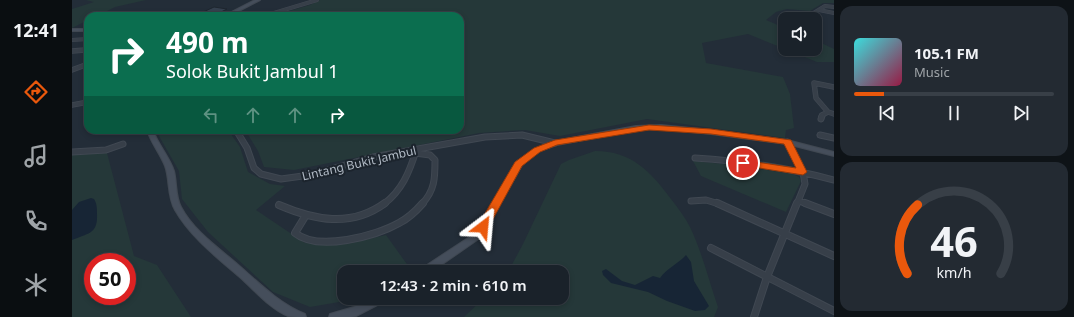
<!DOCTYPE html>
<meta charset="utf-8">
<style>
:root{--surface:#1a222a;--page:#232a32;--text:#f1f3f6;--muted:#9fa4a8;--line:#383f47;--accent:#ea580c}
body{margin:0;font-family:"Noto Sans",sans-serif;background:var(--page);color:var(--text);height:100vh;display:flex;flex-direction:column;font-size:15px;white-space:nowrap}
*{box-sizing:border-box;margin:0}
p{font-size:13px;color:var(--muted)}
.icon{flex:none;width:22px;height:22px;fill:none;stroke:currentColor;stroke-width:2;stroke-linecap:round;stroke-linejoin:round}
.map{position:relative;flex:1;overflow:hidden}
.panel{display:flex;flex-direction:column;gap:6px;padding:6px;background:#0e1317;width:240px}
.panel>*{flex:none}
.hud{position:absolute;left:12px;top:12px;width:380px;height:122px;border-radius:12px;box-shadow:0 2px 6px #0003,0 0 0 1px var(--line);background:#0b6e4f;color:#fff;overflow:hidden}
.controls{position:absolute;left:706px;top:12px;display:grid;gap:8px}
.controls a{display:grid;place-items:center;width:44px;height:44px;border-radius:8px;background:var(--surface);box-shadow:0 2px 6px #0003,0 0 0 1px var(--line);font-size:20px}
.speed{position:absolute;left:12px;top:253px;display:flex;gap:8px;font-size:20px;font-weight:700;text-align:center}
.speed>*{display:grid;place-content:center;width:52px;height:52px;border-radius:50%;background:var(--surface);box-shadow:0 2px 6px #0003,0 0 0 1px var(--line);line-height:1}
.speed .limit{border:6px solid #d22;background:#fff;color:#111}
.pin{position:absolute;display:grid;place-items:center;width:34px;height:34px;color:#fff;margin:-17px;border:2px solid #fff;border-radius:50%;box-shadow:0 1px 4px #0007}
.me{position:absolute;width:44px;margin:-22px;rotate:29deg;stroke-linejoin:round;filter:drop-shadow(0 0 3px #0008)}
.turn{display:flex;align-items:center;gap:14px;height:84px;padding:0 16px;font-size:18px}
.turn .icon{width:52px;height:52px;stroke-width:2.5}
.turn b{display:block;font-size:28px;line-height:34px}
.lanes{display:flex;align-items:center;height:38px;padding:0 16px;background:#0003;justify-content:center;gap:20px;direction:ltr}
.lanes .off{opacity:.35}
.panel .tile{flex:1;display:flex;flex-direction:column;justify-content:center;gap:6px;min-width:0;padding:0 14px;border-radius:12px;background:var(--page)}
.panel .dial{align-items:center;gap:0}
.dial svg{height:104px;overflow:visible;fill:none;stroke:var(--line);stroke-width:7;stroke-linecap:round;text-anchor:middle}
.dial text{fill:var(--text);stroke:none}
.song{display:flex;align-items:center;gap:12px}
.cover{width:48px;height:48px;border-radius:6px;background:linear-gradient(135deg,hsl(180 70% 55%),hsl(340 70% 35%))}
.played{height:4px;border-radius:2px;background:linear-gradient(90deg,var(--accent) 15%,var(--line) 15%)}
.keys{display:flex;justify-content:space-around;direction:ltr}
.trip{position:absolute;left:265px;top:265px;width:232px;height:40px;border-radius:12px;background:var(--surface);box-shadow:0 2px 6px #0003,0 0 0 1px var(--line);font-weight:600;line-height:40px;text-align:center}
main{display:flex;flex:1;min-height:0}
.tabs{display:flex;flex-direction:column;width:72px;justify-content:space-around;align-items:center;background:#0a0e11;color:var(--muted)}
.tabs .icon{width:28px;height:28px}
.tabs .selected{color:var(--accent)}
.tabs b{font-size:18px;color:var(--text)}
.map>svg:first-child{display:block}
.green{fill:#253839;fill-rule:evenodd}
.water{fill:#172535}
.building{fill:#35414f;stroke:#1e262f}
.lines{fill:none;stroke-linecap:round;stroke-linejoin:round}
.street-far3-casing{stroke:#404852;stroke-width:4}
.street-far2-casing{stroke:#404852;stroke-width:5.5}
.street-far1-casing{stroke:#404852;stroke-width:7}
.street-casing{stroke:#404852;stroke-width:8}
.secondary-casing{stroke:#404852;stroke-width:2}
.street-far3{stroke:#373f49;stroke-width:3}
.street-far2{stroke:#373f49;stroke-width:4}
.street-far1{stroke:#373f49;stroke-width:5}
.street{stroke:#373f49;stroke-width:6}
.secondary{fill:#454e5b;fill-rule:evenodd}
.route{fill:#ea580c;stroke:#983908}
.labels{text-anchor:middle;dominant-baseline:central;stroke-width:4;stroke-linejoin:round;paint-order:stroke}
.street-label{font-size:12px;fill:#b1bac5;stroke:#1c242d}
</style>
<main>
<nav class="tabs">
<b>12:41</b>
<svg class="icon selected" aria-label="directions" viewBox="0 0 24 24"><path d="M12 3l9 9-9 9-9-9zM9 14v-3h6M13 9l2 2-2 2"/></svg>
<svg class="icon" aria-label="music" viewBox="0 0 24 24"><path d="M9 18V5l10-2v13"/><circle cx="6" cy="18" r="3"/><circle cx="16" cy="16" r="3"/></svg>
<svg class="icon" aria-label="phone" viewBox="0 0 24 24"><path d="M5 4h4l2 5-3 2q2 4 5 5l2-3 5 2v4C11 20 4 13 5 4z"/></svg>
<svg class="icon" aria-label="climate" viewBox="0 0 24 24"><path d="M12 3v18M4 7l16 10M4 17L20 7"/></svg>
</nav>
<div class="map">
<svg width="762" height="317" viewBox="0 0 762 317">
<rect width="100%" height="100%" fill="#232d38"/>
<path class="green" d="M14,0H74L43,7L25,16H16V20L0,28V9L22,2Z
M248,0H762V3H751L738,11L715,9L704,12L694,20L713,28V49L676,34L630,43L634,63L711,77L718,94L722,128L714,130L713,138L575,119L488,136L453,130L407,133L222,170L192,167L186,151L173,130H388V16H200L238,5Z
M743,40L762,49V62H745L713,49H743Z
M88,130H156L168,147L176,172L198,184L213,186L184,210L233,243L275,244L314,235L337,267L328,272H272V298H287L285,299L238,307L201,292L136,232L110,199L107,171L87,136Z
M523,151C560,151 579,172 599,199C606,208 613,217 618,227C630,252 637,281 646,307L642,317H392L412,298H490V272H436L451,244L489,164L497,160Z
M35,153L62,256L85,265L119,317H0V155ZM21,262H55V296H21Z
M621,161L661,165L721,174L727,177L729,181L714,212L629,176Z"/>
<path class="water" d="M19,198L22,199C25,204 25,208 25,214C26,234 16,233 0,240V210L7,202Z
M614,255L619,262L622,281L637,306L633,310L623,311L595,301L576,292L539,283L531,275L530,271L534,269L550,281L563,285L581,276L588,278C595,268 606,264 614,255Z"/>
<path class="building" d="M142,7L155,9L143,15L129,13Z"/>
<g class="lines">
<g class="street-far3-casing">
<path id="street-far3" d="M747,10L762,13
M192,16L245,0
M735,17L753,6L762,7
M0,40L16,39
M0,51L16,50"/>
</g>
<g class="street-far2-casing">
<path id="street-far2" d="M0,51L13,50
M0,70L16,64
M0,105L16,102
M756,112L762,114
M749,117L750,115L756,112L744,98L742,83L762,87"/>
</g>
<g class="street-far1-casing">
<path id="street-far1" d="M749,119L750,116
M164,130L175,148L182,168L189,174L209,179L238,175L301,157L413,137L450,135L483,143
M748,135L762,138
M715,142L731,172L733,184L725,204
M0,152L34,150L51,144
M343,153L358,155L363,160C363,178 363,190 350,204
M623,158C669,161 717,168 762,180
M619,201L634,200L647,204
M727,201L736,204
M312,204C330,190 337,173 344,151"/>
</g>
<g class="street-casing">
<path id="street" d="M645,203L762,256
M733,203L762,214
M207,205C242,220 279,228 313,203
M234,215L223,233C246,252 304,236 327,223C337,218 344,211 351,203
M639,248L762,311
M682,317L695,277L725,203"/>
</g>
<g class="secondary-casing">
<path id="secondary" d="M183,0H188L157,16H152Z
M0,29H16V31H0Z
M589,125L639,130L715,140L762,152V156L715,144L639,134L589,129L564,130L485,145L467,151L450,165L414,229L405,240L359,272H347L349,269L399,236L408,225L444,162L463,149L483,141L564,126Z
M75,130H81C86,145 97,156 102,171C105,182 103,196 109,207C121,230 145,247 164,263C186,282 206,303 233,314L234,317C229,317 221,317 216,316C200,310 184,292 171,280C147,259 119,238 103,210C95,196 98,180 93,166C88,153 79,143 75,130Z
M299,298H314L313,301L284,316L279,317H257L258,314L282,307Z"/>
</g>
<use href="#street-far3" class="street-far3"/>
<use href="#street-far2" class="street-far2"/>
<use href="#street-far1" class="street-far1"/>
<use href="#street" class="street"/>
<use href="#secondary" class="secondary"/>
</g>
<path class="route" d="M577,125L639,129L719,140L735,172L731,175L668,165L667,163L671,160L724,168L712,144L639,134L577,130L485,145L468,152L450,166L415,230L411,231L407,230L405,227L443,162L462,148L483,140Z"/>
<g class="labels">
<g class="street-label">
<text transform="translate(287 163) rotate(-13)">Lintang Bukit Jambul</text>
</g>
</g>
</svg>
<div class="controls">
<a><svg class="icon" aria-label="sound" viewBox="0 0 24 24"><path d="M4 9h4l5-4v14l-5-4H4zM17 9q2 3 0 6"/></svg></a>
</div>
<div class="speed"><div class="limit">50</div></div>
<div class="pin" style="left:671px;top:163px;background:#d93025"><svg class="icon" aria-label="arrive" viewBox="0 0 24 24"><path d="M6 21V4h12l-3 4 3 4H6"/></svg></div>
<svg class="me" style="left:411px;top:227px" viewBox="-20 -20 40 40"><path d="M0-17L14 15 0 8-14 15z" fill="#ea580c" stroke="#fff" stroke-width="4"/></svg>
<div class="trip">12:43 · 2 min · 610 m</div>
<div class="hud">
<div class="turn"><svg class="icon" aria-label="right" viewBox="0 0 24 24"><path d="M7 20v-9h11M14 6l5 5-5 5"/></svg><div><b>490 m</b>Solok Bukit Jambul 1</div></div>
<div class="lanes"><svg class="icon off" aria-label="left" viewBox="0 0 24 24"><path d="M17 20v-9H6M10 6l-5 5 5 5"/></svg><svg class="icon off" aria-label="ahead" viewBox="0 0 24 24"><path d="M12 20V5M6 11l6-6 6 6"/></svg><svg class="icon off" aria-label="ahead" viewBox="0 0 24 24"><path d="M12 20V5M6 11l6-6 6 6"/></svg><svg class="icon" aria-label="right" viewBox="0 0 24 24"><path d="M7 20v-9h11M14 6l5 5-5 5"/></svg></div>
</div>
</div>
<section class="panel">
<div class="tile">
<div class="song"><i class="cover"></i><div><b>105.1 FM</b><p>Music</p></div></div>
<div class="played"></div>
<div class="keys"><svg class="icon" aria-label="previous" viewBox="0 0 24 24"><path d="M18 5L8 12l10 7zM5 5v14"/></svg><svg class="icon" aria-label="pause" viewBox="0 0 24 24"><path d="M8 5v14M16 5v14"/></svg><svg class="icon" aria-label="next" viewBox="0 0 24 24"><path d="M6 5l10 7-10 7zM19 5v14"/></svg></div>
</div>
<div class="tile dial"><svg viewBox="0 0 100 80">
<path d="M14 69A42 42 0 1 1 86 69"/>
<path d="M14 69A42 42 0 0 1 22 16" stroke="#ea580c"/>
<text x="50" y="56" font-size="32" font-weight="700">46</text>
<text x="50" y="72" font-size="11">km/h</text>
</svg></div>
</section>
</main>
